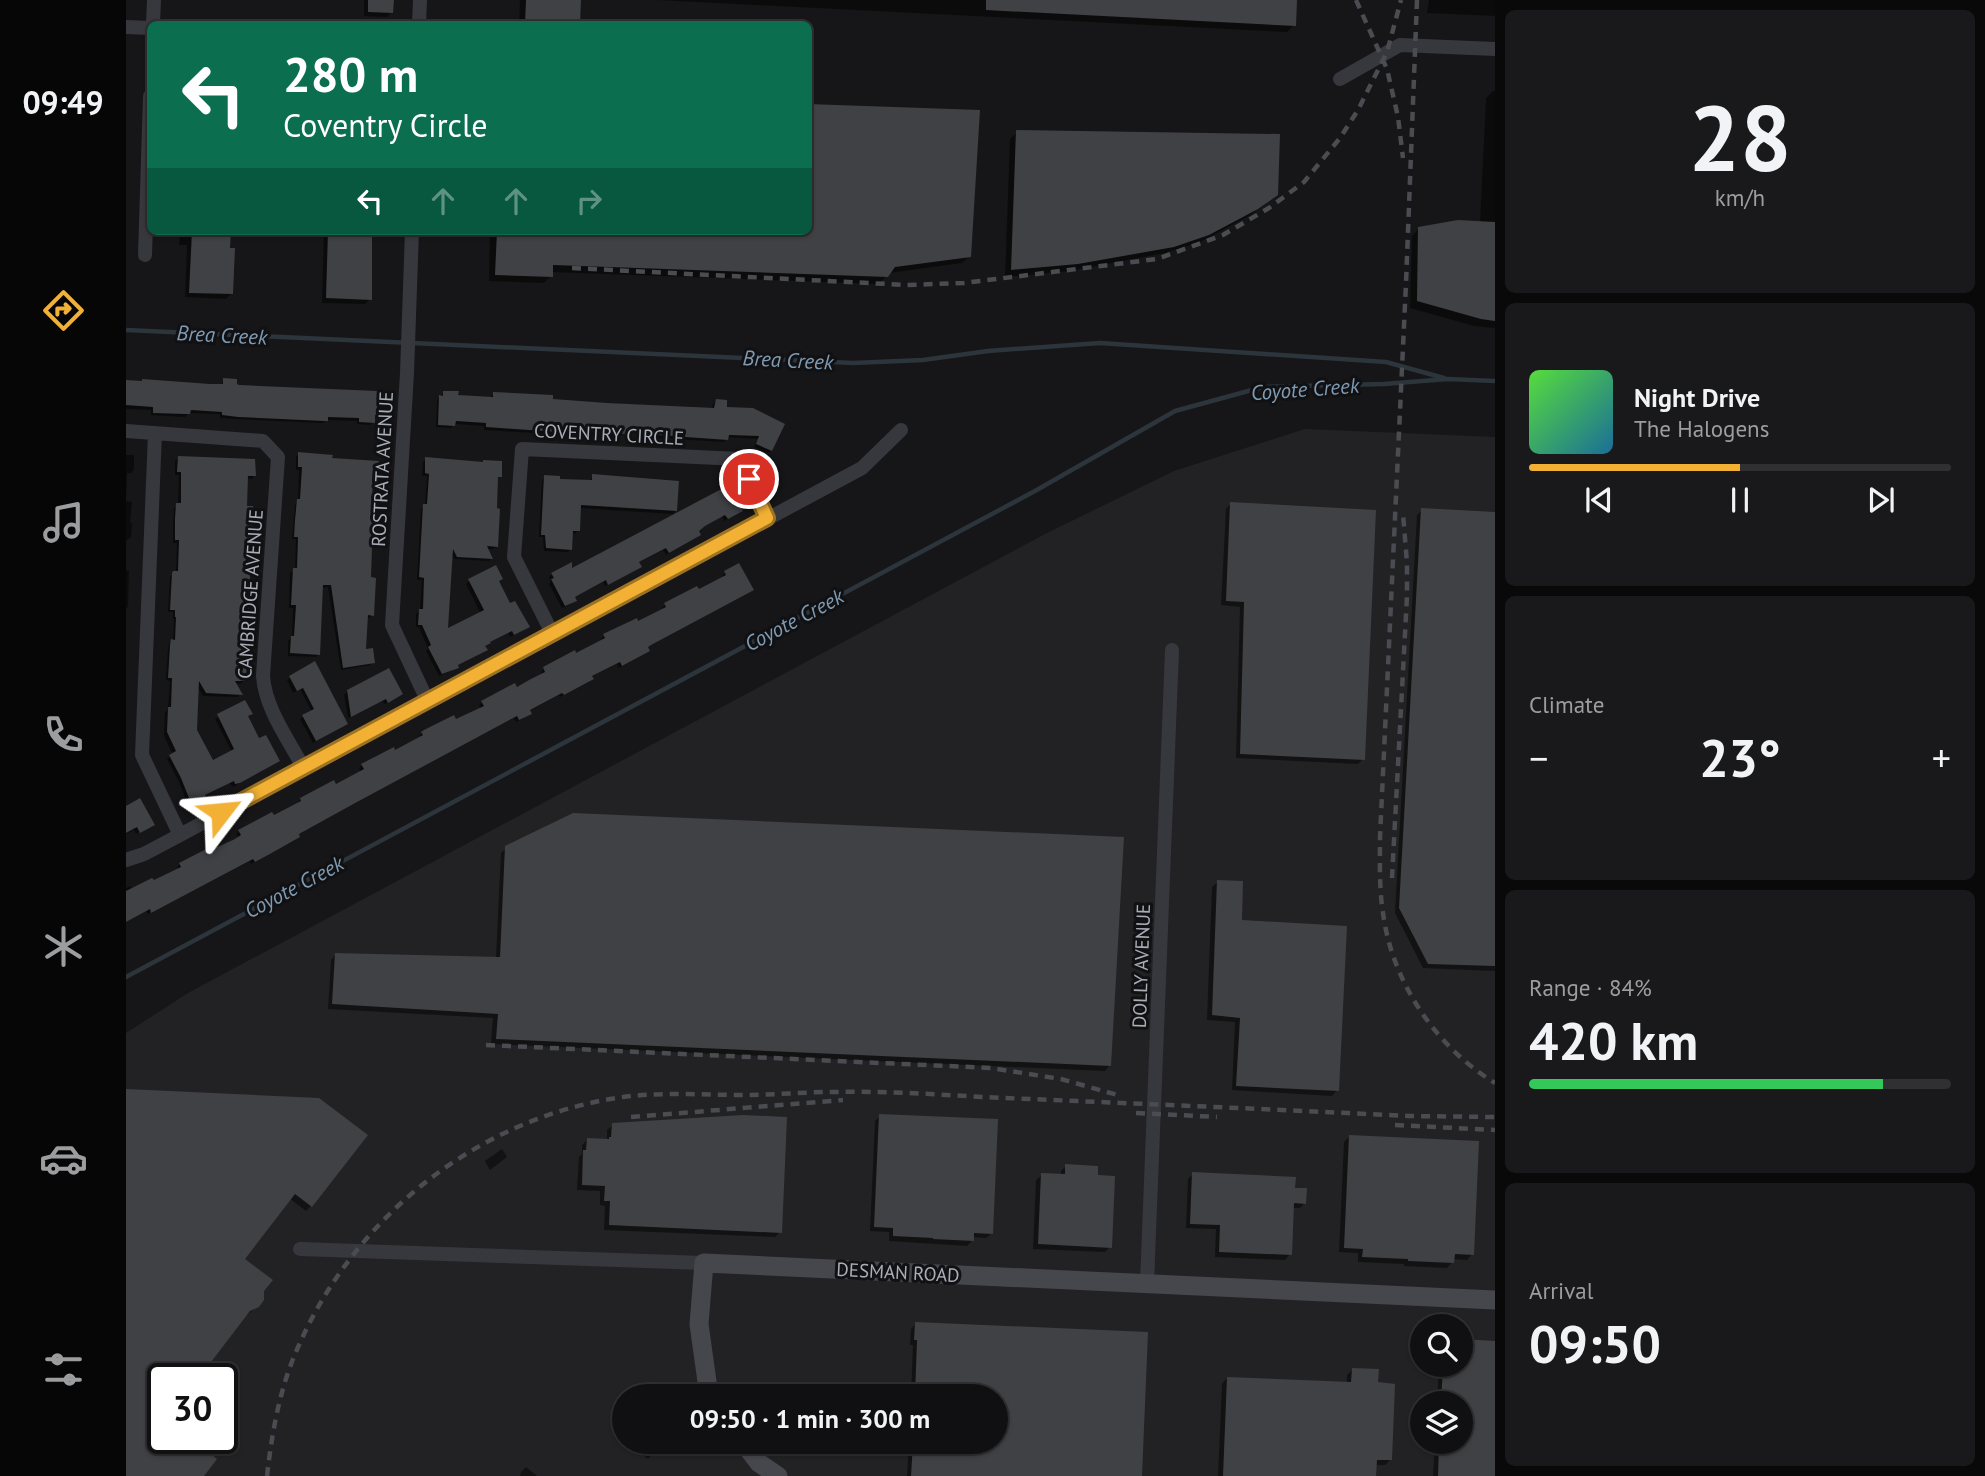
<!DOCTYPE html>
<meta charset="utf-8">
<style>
:root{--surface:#101012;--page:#19191b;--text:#f1f3f6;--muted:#9c9d9f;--line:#303032;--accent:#f2b134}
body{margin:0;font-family:"PT Sans",sans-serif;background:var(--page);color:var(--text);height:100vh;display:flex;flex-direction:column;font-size:26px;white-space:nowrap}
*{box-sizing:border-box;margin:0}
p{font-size:23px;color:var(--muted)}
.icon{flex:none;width:38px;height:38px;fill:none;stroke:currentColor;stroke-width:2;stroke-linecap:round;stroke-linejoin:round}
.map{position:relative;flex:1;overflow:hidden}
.drawer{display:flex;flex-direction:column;gap:10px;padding:10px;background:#09090a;width:490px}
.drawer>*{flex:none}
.banner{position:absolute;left:21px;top:21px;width:665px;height:214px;border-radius:10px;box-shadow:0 2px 5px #0004,0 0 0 2px var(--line);background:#0b6e4f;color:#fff;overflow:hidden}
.tools{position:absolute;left:1284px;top:1314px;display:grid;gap:14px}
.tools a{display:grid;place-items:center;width:63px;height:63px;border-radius:50%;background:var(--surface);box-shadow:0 2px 5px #0004,0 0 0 2px var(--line);font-size:35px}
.speed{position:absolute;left:21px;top:1363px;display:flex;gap:14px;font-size:35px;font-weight:700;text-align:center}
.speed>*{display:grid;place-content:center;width:91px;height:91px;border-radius:50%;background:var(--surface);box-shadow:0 2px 5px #0004,0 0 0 2px var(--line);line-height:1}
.speed .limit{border:4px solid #111;border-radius:10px;background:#fff;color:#111}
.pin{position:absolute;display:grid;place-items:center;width:60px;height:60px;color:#fff;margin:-30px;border:4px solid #fff;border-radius:50%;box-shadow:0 2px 7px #0007}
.me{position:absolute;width:77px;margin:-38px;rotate:61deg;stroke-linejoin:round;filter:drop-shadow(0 0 5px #0008)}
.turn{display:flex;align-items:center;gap:24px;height:147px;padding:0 21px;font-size:32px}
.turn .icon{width:91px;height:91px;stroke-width:2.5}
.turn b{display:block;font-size:49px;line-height:60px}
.lanes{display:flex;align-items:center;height:66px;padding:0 21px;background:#0003;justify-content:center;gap:35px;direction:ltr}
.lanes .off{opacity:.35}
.big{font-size:52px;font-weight:800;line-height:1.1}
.drawer .tile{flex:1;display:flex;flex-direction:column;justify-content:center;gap:10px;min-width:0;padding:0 24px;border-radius:10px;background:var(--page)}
.drawer .dial{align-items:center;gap:0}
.dial b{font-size:91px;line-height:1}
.song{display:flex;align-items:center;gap:21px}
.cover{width:84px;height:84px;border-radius:10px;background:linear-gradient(135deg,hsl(110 70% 55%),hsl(200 70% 35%))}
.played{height:7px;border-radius:4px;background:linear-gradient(90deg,var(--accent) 50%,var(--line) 50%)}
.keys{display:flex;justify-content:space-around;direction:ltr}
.heat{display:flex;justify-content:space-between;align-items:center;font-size:38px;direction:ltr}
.charge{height:10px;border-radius:5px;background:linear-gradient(90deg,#34c759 84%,var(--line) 0)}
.trip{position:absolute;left:486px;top:1384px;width:396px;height:70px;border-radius:35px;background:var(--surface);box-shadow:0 2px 5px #0004,0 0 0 2px var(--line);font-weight:800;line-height:70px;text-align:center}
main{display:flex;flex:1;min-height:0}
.tab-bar{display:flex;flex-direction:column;width:126px;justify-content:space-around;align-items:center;background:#060607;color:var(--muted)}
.tab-bar .icon{width:49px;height:49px}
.tab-bar .current{color:var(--accent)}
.tab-bar b{font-size:32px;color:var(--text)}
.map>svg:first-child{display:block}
.built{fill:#222225;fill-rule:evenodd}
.shadow{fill:#0007}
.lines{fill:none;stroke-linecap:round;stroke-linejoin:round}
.stream{stroke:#2c353c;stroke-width:4.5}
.building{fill:#404145}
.street{stroke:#37383d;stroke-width:14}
.secondary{stroke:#45474d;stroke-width:19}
.rail{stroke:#4a4c52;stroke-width:4.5;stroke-dasharray:9 7;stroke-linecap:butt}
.route-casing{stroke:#9d7322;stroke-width:18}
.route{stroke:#f2b134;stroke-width:12}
.labels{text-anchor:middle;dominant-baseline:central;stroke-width:6;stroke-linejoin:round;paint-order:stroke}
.street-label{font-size:19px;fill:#a8adb8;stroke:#111113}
.water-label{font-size:21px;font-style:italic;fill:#7f9bb3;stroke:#111113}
</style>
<main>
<nav class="tab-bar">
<b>09:49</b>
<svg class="icon current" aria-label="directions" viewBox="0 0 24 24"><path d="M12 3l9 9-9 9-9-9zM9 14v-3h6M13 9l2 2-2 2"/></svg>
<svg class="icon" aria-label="music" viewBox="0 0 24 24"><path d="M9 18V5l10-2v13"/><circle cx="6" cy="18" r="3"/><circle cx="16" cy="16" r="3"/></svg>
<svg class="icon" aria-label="phone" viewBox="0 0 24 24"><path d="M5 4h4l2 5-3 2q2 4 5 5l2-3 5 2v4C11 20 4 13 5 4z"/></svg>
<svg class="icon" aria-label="climate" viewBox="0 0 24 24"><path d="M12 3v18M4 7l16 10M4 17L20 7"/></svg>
<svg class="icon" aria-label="car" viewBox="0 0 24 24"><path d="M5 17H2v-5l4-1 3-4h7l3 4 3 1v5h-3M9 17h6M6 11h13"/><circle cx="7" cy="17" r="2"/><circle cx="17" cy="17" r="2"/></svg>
<svg class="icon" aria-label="filters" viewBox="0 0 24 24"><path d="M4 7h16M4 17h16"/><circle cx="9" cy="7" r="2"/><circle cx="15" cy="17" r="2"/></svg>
</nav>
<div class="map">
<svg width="1369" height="1476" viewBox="0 0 1369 1476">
<rect width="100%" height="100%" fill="#161618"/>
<path class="built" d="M1179,429L1369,437V1476H0V1033L62,993L921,533L1048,471ZM1297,1326H1335V1365H1297ZM37,1379H96V1438H37ZM499,1396H870V1442H499ZM1297,1404H1335V1442H1297Z"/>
<path class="shadow" d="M238,0H266V12L261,17L238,16Z
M394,0H454L453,24H393Z
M532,0H1169L1168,25L1161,32Z
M1303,0H1369V16L1301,13Z
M1367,91H1369V328L1348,326L1284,308L1286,236L1293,228L1354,223L1360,98Z
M891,132L1142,202L1123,216L1074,242L1039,253L943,271L879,277L884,139Z
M54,231H103L105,294L100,299L59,297L61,245H53Z
M198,231H245L244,299L239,304L196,303Z
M364,231H682L844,256L836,263L763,273L753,284L425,272V276L418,283L363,281Z
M98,380L109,386L249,392L247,422L244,425L231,424V421L200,420L197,423H194L108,419L94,418V414L63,413L59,417H56L25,415V410L0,409V382L94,386Z
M318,392L331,397H364L368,394L425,400L586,409L587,404L590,401L599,409L626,410L645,450L642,453L628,447L632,439L601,437L598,442L529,438V434L520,433L498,432L495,436L459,434L460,429L435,428L430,429L427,434L358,430V426L329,424L325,428L310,427L311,400Z
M173,454L204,460L250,477L247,480L245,501L248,546L245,549L243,579L246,615L243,618H240L239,651L247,662L244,665L215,670L202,587L196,588L193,654L190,657L162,656V641L166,637L167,608H163L164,573L169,570L170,539H166L169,504L172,501L173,470H170V457Z
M0,455H8V470L5,473H1L0,497Z
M52,458L129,475L126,479L121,478L120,507L124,543L119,546L118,551L121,612L117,615L118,681L114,684L109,683L114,694L112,697L77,696L71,685L69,730L86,762L106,752L89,719L118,702L124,714L121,717L133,741L148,764L109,786L106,787L104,783L78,796L80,800L77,804L64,810L53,782L41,759L47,755L38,736L39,712L42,709L44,681L40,680L42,649L43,644L47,641L48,619H47V612H42L44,577L47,573H50L51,543H47V524L48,508L52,505L53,475H49V461Z
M300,459L374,476L370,479L371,546L367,549H360L365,559L363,561L328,559L325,554L320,631L355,614L340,584L343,581L372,582L398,630L384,637L382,633L363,642L358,647L360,650L356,653L330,666L328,670L313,676L300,651L302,649L293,627H290V614L294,610L296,580H291L295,509L299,506L301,476H296L297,462Z
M467,476L550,510L547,514L453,508L452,530L449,534L446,533L445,549L442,552L418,551L417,537H413L416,480L419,477L432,480L463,482Z
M602,487L615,511L612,514L598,521L596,516L573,529L571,531L573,535L570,538L540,555L537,550L512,563L511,569L479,586L477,582L447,598L449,600L446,603L436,608L423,584L425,582L423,577L426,574L444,571Z
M0,501L6,502L4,523H6L5,537L0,541Z
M1105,503L1237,759L1232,764L1110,758L1114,607L1095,605L1100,509Z
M1296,510L1369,514V971L1297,968L1269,913L1291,515Z
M612,565L520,647L519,653L504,662L493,668L491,664L465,677L466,679L463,682L434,697L433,695L403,711L401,716L390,722L388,718L226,804L171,835L172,837L169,840L139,857L125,864L124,861L22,914L20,911L0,922V888L4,886L6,890L27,883L53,870L51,867L54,864L113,839L110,834L113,831L147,818L173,804L172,802L175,799L210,786L235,773L233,768L236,765L267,749L268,752L295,739L293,736L296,733L330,722L355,709L353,705L356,702L390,689L416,675L415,672L418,669L448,652L450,656L476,641L475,639L478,636L512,624L537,610L536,608L539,605L570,588L572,592L597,579L596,576L599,573Z
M0,570L3,571L2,607L0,608Z
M188,663L203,733L187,743L174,719L186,712L174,689L167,693L161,680Z
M222,691L275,694L259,704L256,701L222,718L218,695Z
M0,808L23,827L10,834L8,830L0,834Z
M380,848L984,1065L979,1071L365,1044L367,1018L202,1009L205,960L210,954L370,958L375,853Z
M1092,882L1211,1090L1206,1096L1106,1090L1109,1022L1081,1020L1086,887Z
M0,1091L192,1099L185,1206L180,1211L163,1198L117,1260L137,1291L134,1303L122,1314L119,1315L69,1379H37V1438H67L65,1441L78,1476H0Z
M754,1116L866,1233L860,1238L846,1237V1241L841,1246L763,1241V1232L744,1231L749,1121Z
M487,1125L654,1232L649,1237L478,1230L479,1206L474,1205V1191L451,1190L453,1157L456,1154V1145L461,1140L481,1141V1130Z
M1223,1137L1346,1254L1341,1260L1327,1259L1326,1262L1321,1268L1278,1266V1264L1232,1262V1253L1213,1252L1218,1142Z
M376,1149L381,1157L364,1170L359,1161Z
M940,1166L984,1247L979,1252L907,1249L910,1180L916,1175L935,1176V1171Z
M1067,1174L1168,1189L1179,1203L1174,1208H1166L1164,1254L1159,1260L1089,1257L1090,1229L1060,1228L1062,1179Z
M790,1323L1014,1476H781L783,1442H870V1396H785L787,1345H784L785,1329Z
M1313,1365H1335L1369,1476H1307L1309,1442H1335V1404H1311Z
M1226,1370L1250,1384L1264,1460L1259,1465H1249V1476H1092L1096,1384L1101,1378L1221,1384V1375Z
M512,1442H536L522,1459L508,1448Z
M400,1467L411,1476H394L395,1472Z"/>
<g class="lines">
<path class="stream" d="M0,330L727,363L797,360L862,351L974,343L1260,362L1318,378
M0,977L909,491L1049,411L1137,387L1258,384L1322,379L1369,381"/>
</g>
<path class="building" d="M242,0H268L267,13L242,12Z
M400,0H455L454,24H399Z
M860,0H1171L1170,26L860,10Z
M682,104L854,110L845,257L769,267L762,277L427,265V277L369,275L371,231H682Z
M890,130L1154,134L1152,195L1132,209L1083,235L1048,247L952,264L885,270Z
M1332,220L1369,222V321L1355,319L1291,301L1292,227Z
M66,231H105L104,248H109L107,294L63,293Z
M202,231H246V300L200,298Z
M97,378L111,379V384L113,385L251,391V415H249V423L233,422V418L202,417V421H198L112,417L96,415V412L65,410L64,414H60L27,413V407L0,405V380L16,381V379L84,384H97Z
M317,391H333L332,395L367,397V392L427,395V399L481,403L588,408L590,399L601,400V407L627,408L659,424L646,451L630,444L633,436L603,435L602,440L531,435L532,431H524L500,429V434L462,432V427L438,426V427H431V432L360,427V423L330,421L329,426L312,425L313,395L317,396Z
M172,452L207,455L206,458L253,461L252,478H247L246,500L247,508H252L250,547H246L245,577L250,578L248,616L242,615L240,649L247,648L249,663L217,668L205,585H197L194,655L164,653L165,636H168L170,605H165L167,568H171L172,537H168L169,520L171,499H174L176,467H172Z
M52,456L129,459L130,476H122L121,506H127L128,527L126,544L121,543L120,551L119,574H124L123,609L122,613L119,612L118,644H122L120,677L119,681H109L117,695L80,693L73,681L71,730L87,760L108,749L91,714L119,700L127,714L122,716L133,738L140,735L154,761L114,783L109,784L108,781L79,795L82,801L67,808L55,778L43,755L50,751L41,732L42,707H45L46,678H42L44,645L45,639L49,640L50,617H49V610H44L46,573L47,571H52L53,540H49V519L50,503H55V472H51Z
M299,457L357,462V460L376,461V477H372L371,508L374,509L372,547L361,546L367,559L331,557L327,549L322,628L358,610L342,579L370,565L377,579L373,581L384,603L389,601L404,627L388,635L386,631L364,642L365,643L359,646L362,650L332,665L333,668L316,674L302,647L305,645L296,625H292L293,609H297L298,578L293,577L297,504H301L303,474L299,473Z
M466,474L553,481L551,511L455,505L454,531H447L446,550L420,548L419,535H415L418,475L434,476V479L466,480Z
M603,485L617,511L602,519L599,515L579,526L573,531L575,535L543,553L540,548L513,562L516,567L482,585L480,580L449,597L451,601L439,606L425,579L428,578L425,573L446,562V568Z
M1104,502L1250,510L1239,760L1114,754L1118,602L1100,601Z
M1295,508L1369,512V966L1302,964L1273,908Z
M613,563L628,590L525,645L522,647L524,651L509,659L496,666L494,662L466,676L468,679L438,695L436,693L404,710L406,714L393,720L391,716L231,802L173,834L174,837L144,854L129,862L127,859L25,913L24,909L0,922V891L26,878L28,880L55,867L53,863L86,846L87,849L109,839L115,835L112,830L146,812L148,815L175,801L174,798L189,790L208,780L210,784L238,769L235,764L268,747L269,750L297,735L295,732L298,730L328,715L330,719L358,706L355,701L385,685L389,683L391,687L403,680L419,672L417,667L449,650L450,653L479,638L477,634L511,618L512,621L540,607L538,603L571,586L573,589L600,575L598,571Z
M189,661L222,724L190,741L176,715L188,709L177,688L171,691L163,676Z
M263,668L277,694L262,703L260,699L225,717L221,690Z
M14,798L29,825L14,833L11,827L0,833V806Z
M447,813L998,837L985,1066L370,1039L372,1014L206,1004L209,953L374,957L379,846Z
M1091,880L1117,881L1116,920L1221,926L1213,1091L1110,1086L1114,1018L1086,1015Z
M0,1089L193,1098L242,1135L186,1207L169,1194L119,1259L147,1280L138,1291V1300L133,1307L124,1311L72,1379H37V1438H64L91,1459L78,1476H0Z
M753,1114L872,1119L867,1234L848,1233V1241L807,1239V1238L767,1236V1228L748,1227Z
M617,1115L661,1117L656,1233L483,1225L484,1201H478L479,1186L456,1185L457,1150H460L461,1138L483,1139V1137H485L486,1123Z
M1223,1135L1353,1141L1348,1255L1329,1254L1328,1263L1282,1261V1259L1236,1257L1237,1249L1218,1248Z
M939,1164L972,1166V1175L989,1176L986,1248L912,1244L915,1173L939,1174Z
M1066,1172L1170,1177L1169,1188H1181L1180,1204L1168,1203L1166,1255L1093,1252L1094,1225L1064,1224Z
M789,1322L1022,1332L1016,1476H785L787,1442H870V1396H789L791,1340H788Z
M1335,1339L1369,1341V1476H1312L1313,1442H1335V1404H1315L1317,1365H1335Z
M1226,1368L1253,1369L1252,1382L1269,1384L1266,1460H1251L1250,1476H1097L1101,1377L1225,1382Z"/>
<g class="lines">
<path class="street" d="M27,24L28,0
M293,24L294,0
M0,27L24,28
M1214,79L1274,45L1369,49
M286,231L281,373L266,625L302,702
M19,255L24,96
M0,431L137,441L152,457L137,676C139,708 162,739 177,767
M29,433L16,755L54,835
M427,635L388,557L396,449L614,459L641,518
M0,860L18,854L54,835L736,468L775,430
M174,1249L578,1263
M1021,1283L1046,650"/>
<path class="secondary" d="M583,1396L573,1324L578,1263L1369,1300
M617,1442L633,1463L652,1476"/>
<path class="rail" d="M1230,0L1261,69L1272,117L1277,158
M1291,0L1280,283L1254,837C1254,862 1253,888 1257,913C1266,982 1310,1047 1369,1083
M446,268L781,285L838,283L1031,259L1097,235L1143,208L1178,182L1214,138L1232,110L1261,52L1275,0
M1266,878L1281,596V563L1277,514
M360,1045L865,1068L935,1079L995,1096
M1010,1113L1091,1117
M505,1117L717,1100
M1269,1125L1369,1130
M141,1476C146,1432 154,1386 173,1345C229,1218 347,1123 484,1099C528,1091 574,1095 619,1095C648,1095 678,1092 707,1092C756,1091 806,1094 856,1097C998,1103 1140,1109 1282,1116L1369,1117"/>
</g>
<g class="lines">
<g class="route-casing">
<path id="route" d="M95,812L641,518L623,479"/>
</g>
<use href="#route" class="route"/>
</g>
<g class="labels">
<g class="street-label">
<text transform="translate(483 434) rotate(3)">COVENTRY CIRCLE</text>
<text transform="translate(256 469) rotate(-87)">ROSTRATA AVENUE</text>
<text transform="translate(124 594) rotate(-86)">CAMBRIDGE AVENUE</text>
<text transform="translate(1015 966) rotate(-88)">DOLLY AVENUE</text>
<text transform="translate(772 1272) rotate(3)">DESMAN ROAD</text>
</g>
<g class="water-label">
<text transform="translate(96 335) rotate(3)">Brea Creek</text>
<text transform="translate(662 360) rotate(3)">Brea Creek</text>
<text transform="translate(1179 389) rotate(-4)">Coyote Creek</text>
<text transform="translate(668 620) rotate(-28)">Coyote Creek</text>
<text transform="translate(168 887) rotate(-28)">Coyote Creek</text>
</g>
</g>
</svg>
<div class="tools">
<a><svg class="icon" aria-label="search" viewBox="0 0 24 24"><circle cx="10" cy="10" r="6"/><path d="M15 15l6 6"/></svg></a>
<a><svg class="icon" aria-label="layers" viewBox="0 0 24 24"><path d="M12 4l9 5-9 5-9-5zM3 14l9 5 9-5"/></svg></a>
</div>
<div class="speed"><div class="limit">30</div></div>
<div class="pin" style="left:623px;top:479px;background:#d93025"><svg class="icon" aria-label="arrive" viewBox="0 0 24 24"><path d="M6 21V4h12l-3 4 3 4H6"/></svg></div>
<svg class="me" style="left:95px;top:812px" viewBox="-20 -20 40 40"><path d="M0-17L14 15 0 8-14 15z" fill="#f2b134" stroke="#fff" stroke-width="4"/></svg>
<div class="trip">09:50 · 1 min · 300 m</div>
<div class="banner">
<div class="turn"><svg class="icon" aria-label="left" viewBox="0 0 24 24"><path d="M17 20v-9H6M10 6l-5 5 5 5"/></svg><div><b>280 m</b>Coventry Circle</div></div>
<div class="lanes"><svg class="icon" aria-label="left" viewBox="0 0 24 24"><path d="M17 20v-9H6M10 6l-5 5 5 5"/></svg><svg class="icon off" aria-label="ahead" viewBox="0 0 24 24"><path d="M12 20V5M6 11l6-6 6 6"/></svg><svg class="icon off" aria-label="ahead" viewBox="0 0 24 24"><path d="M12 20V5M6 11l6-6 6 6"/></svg><svg class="icon off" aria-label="right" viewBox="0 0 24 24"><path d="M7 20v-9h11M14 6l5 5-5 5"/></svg></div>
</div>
</div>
<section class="drawer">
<div class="tile dial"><b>28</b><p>km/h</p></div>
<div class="tile">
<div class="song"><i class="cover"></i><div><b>Night Drive</b><p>The Halogens</p></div></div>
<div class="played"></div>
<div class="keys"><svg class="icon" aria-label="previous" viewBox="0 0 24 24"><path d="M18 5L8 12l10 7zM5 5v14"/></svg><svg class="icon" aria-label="pause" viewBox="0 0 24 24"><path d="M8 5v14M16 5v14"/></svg><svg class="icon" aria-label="next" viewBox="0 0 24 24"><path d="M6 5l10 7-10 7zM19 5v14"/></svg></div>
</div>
<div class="tile"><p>Climate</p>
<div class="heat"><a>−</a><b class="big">23°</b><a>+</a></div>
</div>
<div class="tile"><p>Range · 84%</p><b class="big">420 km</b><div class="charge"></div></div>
<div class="tile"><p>Arrival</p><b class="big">09:50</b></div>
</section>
</main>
